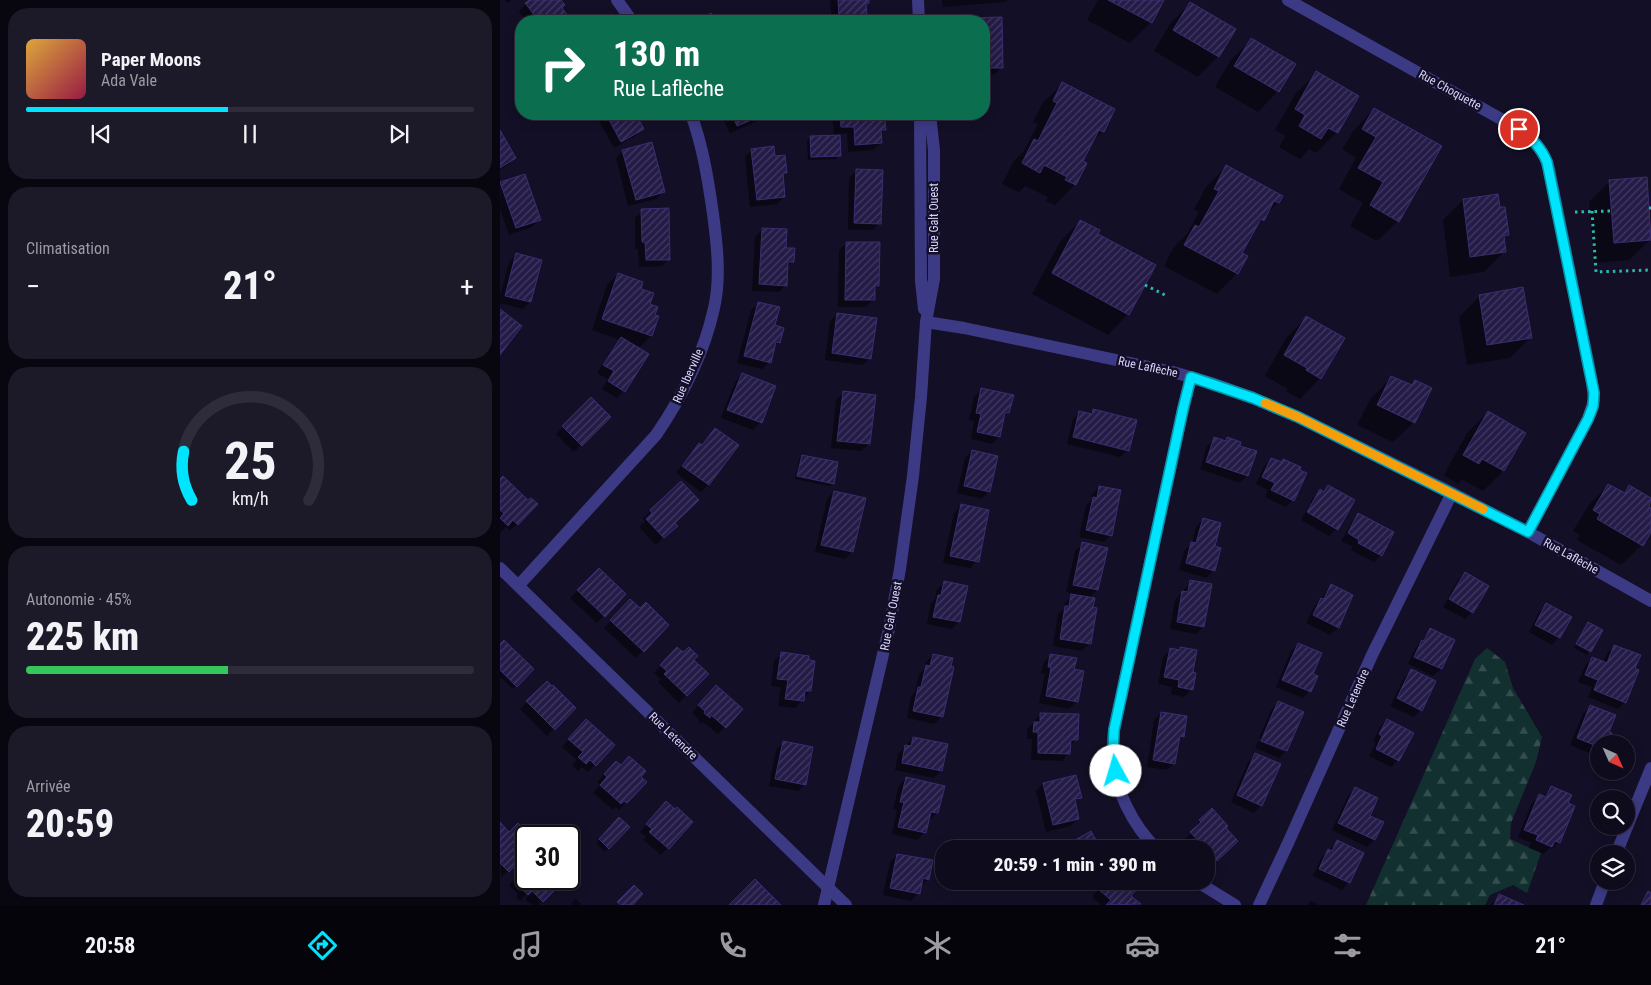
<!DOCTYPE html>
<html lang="fr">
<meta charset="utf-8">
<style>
:root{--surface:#0e0b1c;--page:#1c1929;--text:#f1f3f6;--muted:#9b9ba3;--line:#2e2b3b;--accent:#00e5ff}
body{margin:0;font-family:"Roboto Condensed",sans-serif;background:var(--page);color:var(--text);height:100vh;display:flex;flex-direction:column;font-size:19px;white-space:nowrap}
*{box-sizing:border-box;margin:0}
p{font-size:16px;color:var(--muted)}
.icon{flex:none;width:28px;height:28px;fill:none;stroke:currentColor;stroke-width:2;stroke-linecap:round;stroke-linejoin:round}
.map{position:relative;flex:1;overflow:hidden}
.side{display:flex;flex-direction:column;gap:8px;padding:8px;background:#08060f;width:500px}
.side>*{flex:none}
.banner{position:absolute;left:15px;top:15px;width:475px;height:105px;border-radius:20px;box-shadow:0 2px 12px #0003,0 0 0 1px var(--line);background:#0b6e4f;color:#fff;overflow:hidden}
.needle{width:32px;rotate:135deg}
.fabs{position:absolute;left:1090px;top:735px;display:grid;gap:10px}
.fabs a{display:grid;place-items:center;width:45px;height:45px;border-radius:50%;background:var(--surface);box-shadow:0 2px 12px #0003,0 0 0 1px var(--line);font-size:25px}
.speed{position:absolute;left:15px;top:825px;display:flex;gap:10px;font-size:25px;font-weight:700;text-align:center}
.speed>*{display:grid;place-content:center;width:65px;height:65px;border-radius:50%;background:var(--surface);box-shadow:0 2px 12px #0003,0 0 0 1px var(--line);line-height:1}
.speed .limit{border:2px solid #111;border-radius:8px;background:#fff;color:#111}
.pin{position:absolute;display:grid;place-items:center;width:42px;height:42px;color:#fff;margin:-21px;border:2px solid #fff;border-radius:50%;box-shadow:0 1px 5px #0007}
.me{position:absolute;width:55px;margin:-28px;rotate:354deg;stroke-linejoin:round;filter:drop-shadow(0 0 4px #0008)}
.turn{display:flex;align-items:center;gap:18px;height:105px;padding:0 15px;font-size:22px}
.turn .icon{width:65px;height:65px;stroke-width:2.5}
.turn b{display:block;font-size:35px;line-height:42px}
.big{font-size:38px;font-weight:800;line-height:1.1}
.side .card{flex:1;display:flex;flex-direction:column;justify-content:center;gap:8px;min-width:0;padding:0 18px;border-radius:20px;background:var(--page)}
.side .dial{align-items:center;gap:0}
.dial svg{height:130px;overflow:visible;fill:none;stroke:var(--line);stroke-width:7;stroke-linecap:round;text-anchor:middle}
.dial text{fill:var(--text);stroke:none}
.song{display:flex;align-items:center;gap:15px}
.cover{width:60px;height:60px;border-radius:8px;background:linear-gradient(135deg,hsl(40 70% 55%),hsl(340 70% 35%))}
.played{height:5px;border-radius:2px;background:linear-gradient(90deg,var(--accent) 45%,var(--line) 45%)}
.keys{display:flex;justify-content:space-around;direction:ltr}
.heat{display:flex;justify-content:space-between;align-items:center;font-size:28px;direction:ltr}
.charge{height:8px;border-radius:4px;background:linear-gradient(90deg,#34c759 45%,var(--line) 0)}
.trip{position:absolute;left:435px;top:840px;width:280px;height:50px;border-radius:20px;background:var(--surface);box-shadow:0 2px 12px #0003,0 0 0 1px var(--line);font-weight:800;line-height:50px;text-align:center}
.dock{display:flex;height:80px;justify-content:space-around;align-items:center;background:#06040b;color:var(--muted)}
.dock .icon{width:35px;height:35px}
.dock .current{color:var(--accent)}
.dock b{font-size:22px;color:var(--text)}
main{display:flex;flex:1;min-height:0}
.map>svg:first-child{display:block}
.forest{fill:url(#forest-firs)}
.shadow{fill:#0007}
.building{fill:url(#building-hatch);stroke:#3b2d73}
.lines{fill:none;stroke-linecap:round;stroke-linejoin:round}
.path{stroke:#2fb8b0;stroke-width:3;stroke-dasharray:2.5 4;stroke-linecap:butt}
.minor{stroke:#3d3a85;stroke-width:12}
.tertiary{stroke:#3d3a85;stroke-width:12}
.route-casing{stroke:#0095a6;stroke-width:12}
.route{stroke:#00e5ff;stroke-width:9}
.slow{stroke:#f59e0b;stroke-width:9}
.labels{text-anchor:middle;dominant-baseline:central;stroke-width:5;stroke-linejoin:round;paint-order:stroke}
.street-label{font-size:12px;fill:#d9d4ff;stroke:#130f26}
</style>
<main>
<section class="side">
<div class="card">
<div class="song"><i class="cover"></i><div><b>Paper Moons</b><p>Ada Vale</p></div></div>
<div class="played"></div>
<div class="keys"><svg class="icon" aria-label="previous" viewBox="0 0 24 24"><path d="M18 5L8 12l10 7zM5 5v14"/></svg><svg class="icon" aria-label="pause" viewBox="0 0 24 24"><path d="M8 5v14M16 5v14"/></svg><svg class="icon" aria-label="next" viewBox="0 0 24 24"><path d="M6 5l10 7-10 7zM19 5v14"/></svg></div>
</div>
<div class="card"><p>Climatisation</p>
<div class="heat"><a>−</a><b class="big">21°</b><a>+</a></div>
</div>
<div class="card dial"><svg viewBox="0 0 100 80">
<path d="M14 69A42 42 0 1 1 86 69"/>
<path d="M14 69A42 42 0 0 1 9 39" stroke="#00e5ff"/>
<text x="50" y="56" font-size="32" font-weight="700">25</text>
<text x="50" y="72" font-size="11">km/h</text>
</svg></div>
<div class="card"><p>Autonomie · 45%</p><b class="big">225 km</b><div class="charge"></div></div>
<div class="card"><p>Arrivée</p><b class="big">20:59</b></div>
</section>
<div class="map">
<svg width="1151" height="905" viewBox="0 0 1151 905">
<defs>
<pattern id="forest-firs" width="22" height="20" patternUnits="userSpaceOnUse" patternTransform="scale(1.25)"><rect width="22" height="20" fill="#12302f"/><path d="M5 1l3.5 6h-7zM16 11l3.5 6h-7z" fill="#344d4e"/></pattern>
<pattern id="building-hatch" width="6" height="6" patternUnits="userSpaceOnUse" patternTransform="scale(1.25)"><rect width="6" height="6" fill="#241b47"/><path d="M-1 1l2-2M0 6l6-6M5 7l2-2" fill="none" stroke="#433b63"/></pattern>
</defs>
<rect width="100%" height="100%" fill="#130f26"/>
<path class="forest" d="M987,648L1005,662L1013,688L1042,737L1036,762L1011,823L1010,839L1041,853L1027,893L1013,885L990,895L985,905H866L975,659Z"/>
<path class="shadow" d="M5,0H12L8,3Z
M31,0H60L61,8L70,21H26L19,11Z
M330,0H367L368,3L365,5L366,13L359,21H332Z
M442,0H508L505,2L443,7Z
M598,0H662L651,22L630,43L587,20Z
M690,3L718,56L698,77L654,51L670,24Z
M500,18L502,67L495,74L484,75V21H462L464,19Z
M751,40L778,91L758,112L715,87L731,60Z
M817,73L858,96L837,132L816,153L809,149L800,159L779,147L786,136L775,130L796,93Z
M562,84L603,131L592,142L581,162L575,184L555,205L546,201L548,197L525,186L519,192L502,184L514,161L524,151L538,124L533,122L542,104Z
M874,109L898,221L877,241L850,226L863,203L839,189L856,158L842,149L854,130Z
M95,114H134L143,129L135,136L114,148Z
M221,114H261L262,115L255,122L230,133Z
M340,114H381L386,119L384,122L385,129L380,134L381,143L373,150L348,152L347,133L339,134L340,155L336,159L308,160L307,141L310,137L334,136L333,121Z
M0,132L15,158L8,165L0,170Z
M252,150L274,158L286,172L282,176L284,197L277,204L250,207L245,157Z
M123,151L163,192L156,199L128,206L116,158Z
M726,167L778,202L755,228L740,254L737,273L717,294L664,266L674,247L687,234L699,212L694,209L706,187Z
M357,170L380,223L373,230H348L349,178Z
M1110,181L1150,240L1129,260L1094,263L1089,202Z
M1,183L39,220L32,227L9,235L0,209Z
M997,195L999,208L1008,235L1003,239L1005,251L984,272L950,277L943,220L963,200Z
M142,211L169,259L162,266L139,267L138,249H135V218Z
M580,221L597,234L628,314L608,335L532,294L560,242Z
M262,229L285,249L293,261L287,267L286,285L279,292L252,291L255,237Z
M347,243L378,286L374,290L373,300L366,307H338L339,250Z
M16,255L41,261L30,302L23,309L0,303V296L9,262Z
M118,274L139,289L154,315L151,336L140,347L131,343L124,391L117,398L102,389L108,379L97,373L114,346L120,340L92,330L107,285Z
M980,296L1031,337L1010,358L967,365L959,317Z
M259,303L274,326L279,342L273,349L270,362L262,369L237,363L251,310Z
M338,314L370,358L363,365L325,360L330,321Z
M806,318L820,378L800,399L786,391L788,389L765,376L786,338Z
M242,374L261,422L253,430L221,418L235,382Z
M892,377L911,386L915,381L914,422L893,442L857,425L871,398Z
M481,390L508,413L503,418L499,437L492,444L471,439L474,421L469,420L474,397Z
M344,393L369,444L361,451L331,448L336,400Z
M91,399L109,417L74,452L56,434Z
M593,410L628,450L620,457L567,444L573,419L580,412L589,414Z
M988,412L1003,471L983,491L962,479L958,484L944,475L967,433Z
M215,429L237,446L208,485L201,492L176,473L192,452L199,445L200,446Z
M715,438L725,442L728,439L739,446L747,476L740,483L700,469L707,446Z
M472,451L489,491L482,499L457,493L465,458Z
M302,456L333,483L330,486L295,479L299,459Z
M772,459L793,500L786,507L765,497L768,490L756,484L764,466Z
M0,480L28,502L36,504L10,531L6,527L0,533Z
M181,483L174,523L176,525L156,545L139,527L145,521L143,518Z
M1108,485L1123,494L1130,487L1151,499L1148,507L1151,509V529L1142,545L1121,565L1077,540L1080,535L1073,531L1088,506Z
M828,486L837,529L829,536L801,520L813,498L820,491L823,492Z
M600,487L611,535L604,542L579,537L586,506L591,500L592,494Z
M334,492L352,552L345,559L315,552L327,499Z
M461,506L477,561L470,568L443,563L454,513Z
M859,515L881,555L874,562L851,550L853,547L841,541L852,522Z
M703,519L713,547V570L706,578L679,570L684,551L692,543L696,527Z
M583,544L597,590L589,598L590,643L582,651L553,646L558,614L564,609L565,603L574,594L566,592L575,551Z
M99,569L124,594L97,623L70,598Z
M965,573L972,612L965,619L943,607L958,580Z
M445,582L459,621L452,629L427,624L431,603L435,599L437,589Z
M691,582L703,627L696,634L670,629L675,600Z
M831,586L846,611L838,628L830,635L806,623L814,607Z
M130,600L140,609L168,625L136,658L104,628Z
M1047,605L1059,637L1052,645L1029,632L1039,612Z
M1088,624L1101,631L1087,655L1074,648Z
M931,630L954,640L941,669L933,676L908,664L915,649Z
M798,644L811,675L810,691L803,698L776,687L791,651Z
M0,646L32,669L13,689L0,677Z
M1115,646L1134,669L1125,702L1118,709L1088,697L1092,687L1078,682L1085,666L1092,658L1103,663L1107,653Z
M681,648L691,673L692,689L684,697L671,694L672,687L658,684L663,657L670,650L678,651Z
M177,649L207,674L179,703L158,682L161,679L154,673Z
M281,654L310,691L295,708L278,706L281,687L271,686L274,661Z
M433,655L441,717L434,724L407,718L411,696L415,692L419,674L425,668L426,662Z
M551,655L573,670L577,701L569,709L539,703L545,674H541L544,662Z
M912,671L921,710L914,717L890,706L904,678Z
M47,683L74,708L47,736L20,709Z
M209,694L241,709L218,734L203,722L202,724L198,721L199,719L192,713Z
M778,702L802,713L786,751L779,758L755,748L758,741L784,752V749L759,738L771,710Z
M1090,707L1099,744V754L1097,756L1070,745L1083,714Z
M661,713L683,736L678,741L674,763L667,770L647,767L654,720Z
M540,714L576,740L569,747V753L562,761L531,760L532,739H527V730Z
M887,720L898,760L891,767L869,756L876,743L873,741L880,727Z
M79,728L113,745L88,772L82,767L78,771L72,765L77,760L62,747Z
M413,738L441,771L434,778L395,770L398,754Z
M283,743L305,784L298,791L269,786L276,750Z
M756,754L761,805L754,813L731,802L748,762Z
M109,769L139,777L126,802L119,810L116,807L113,810L93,793L101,785L97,782Z
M406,778L437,813L430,820L427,819L424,833L417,840L392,834L397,810L393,809L399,785Z
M543,784L580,797L574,803L578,819L570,826L546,832L536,791Z
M1051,788L1067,804L1059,842L1052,849L1049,848L1044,854L1029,848L1031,843L1018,837L1032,803L1039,796L1043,797Z
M855,789L868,816L874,840L867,847L832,830L848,796Z
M159,810L191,822L161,855L143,840L146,837L140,832Z
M712,810L724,828L729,848L709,867L706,863V849H692L684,840L694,830L693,828Z
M119,819L128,827L105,852L96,843Z
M0,824L9,834L20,838L19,851L23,855L1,878Z
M837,842L849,882L842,890L813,876L821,858Z
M397,855L428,879L421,886L418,893L411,901L383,895L390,862Z
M26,868V879H56L60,883L38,905H31L25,899L37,888L35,886L20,901L16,897L18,894L9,885Z
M564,881H573L566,885Z
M605,881L630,896L640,904L601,905L592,897Z
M999,896L1021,905H991Z
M76,899L82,905H70Z
M811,901L819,905H807Z"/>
<path class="building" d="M29,0H61L65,5L62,8L72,21H39L25,3Z
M338,0H369V3L366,4L367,14L339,17Z
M608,0H664L652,23Z
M690,2L736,29L719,57L673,30Z
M211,13L215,21H197Z
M502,17L503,68H484V21H464V18Z
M751,38L796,64L779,92L734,66Z
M816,71L859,96L838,133L828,128L821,139L799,126L805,115L795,109Z
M562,82L615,109L604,132L599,130L583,161L587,163L576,185L565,180L567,177L544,165L540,173L522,163L534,139L538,141L557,103L553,101Z
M874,108L942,146L899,222L870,205L883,182L858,168L876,137L862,129Z
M106,114H136L144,129L121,142Z
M232,114H263V115L237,126Z
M340,114H387V120H385L386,130H381L382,143L355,145L354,127H341Z
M0,130L16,158L0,168Z
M340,135L341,156L311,157L310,136Z
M152,142L165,192L136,200L122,150Z
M274,146L275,156L285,155L287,173H283L285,197L257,200L251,149Z
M726,165L783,196L779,203L774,201L764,221L761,219L742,253L748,256L738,274L684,245L695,225L699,227L719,191L714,189Z
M356,169L383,170L381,224L354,223Z
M25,174L41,220L16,228L0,182Z
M1147,177L1151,240L1114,243L1109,180Z
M998,194L1000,207H1005L1009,235L1004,236L1006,252L970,257L963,199Z
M169,208L170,260H146L145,242H142L141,209Z
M580,220L600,230L598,234L656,265L629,315L552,273Z
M262,228L287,229L286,248H295L294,262H288L287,286L259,284Z
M346,242H380L379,286H375V300H345Z
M16,253L42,260L31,302L5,296Z
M118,273L143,282L141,289L154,293L150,304L158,307L155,315L159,316L152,336L102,319Z
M1023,287L1032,338L987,345L979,295Z
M258,302L280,307L275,325L284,328L280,343L276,342L271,363L244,356Z
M0,309L22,326L0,355Z
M337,313L377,318L371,359L332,353Z
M806,316L845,338L821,379L806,370L807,368L784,355Z
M121,337L149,354L125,392L108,381L114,371L103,365Z
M242,373L276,386L262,423L227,410Z
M891,376L912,385L915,380L932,388L915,423L877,405Z
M481,388L514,395L509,413H505L500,437L477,432L481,414L476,413Z
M343,391L376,395L370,444L337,441Z
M91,397L111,417L82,446L62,426Z
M593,409L637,420L629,451L573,437L579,411L592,414Z
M988,411L1026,433L1004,471L982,459L979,464L963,455Z
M215,428L239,445L209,485L182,466L199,443L202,445Z
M714,437L726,441L727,437L741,442L740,446L757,451L748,476L706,462Z
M472,450L498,456L490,492L464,486Z
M302,455L338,462L334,484L297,476Z
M771,458L782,462L783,459L801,467L800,470L807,473L794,501L771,490L775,483L762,477Z
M3,476L28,500L31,498L38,504L18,525L13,520L8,526L0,518L4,513L0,510V479Z
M181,481L199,500L175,523L178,526L164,538L146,519L152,513L150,510Z
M1108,484L1125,493L1129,485L1151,498L1149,507L1151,508V532L1143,546L1097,519L1100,514L1093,510Z
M828,485L855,500L838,530L807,512L820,489L824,492Z
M599,486L621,490L612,536L586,530L593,497L597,498Z
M334,491L366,498L353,552L321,545Z
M461,504L489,510L479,562L450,556Z
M858,513L894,532L882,556L858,543L859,540L848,533Z
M703,518L721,523L715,546L721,548L715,571L686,563L691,542L696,543Z
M582,542L608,548L598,590L573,585Z
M99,568L126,594L105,617L77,590Z
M965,572L989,586L973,613L949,599Z
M690,580L712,584L704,627L677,622L682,591L688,592Z
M444,581L468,586L460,622L433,617L438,595H441Z
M831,584L853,595L839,628L813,615L821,598L824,599Z
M571,594L595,598L593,607L597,608L591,644L560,639L565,606H569Z
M130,599L140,608L146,602L169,625L144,652L110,620Z
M1046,603L1072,617L1060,638L1035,625Z
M1088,622L1103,630L1091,652L1076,644Z
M930,628L955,640L942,669L914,657L922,640L924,641Z
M4,640L34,669L17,687L0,670V644Z
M798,643L822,653L813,674L818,676L811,692L782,680Z
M1114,645L1141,655L1135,668L1139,670L1126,703L1094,690L1098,680L1085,675L1092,657L1107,663Z
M177,647L183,652L189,647L198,656L194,660L209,674L187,696L164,674L167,671L160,665Z
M680,647L697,650L693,672L696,673L693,690L678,687L679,680L664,677L670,648L680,650Z
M281,652L309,656V660L315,661L311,691H305L304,701L285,699L288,680L277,679Z
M433,654L453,658L451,666L454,667L443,717L413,711L418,687H421L426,665L430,666Z
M550,654L577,658L574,669L584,671L578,702L546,696L551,667H548Z
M911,669L936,681L922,711L897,698Z
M47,681L52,686L53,685L76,708L55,730L26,701Z
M216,685L243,709L226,728L211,715L210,718L204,713L205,711L198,705Z
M778,701L804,712L787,751L761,741Z
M1090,705L1116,715L1109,732L1112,733L1107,744H1099V747L1077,738Z
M661,712L687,716L684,737L680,736L675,764L653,760Z
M540,713L579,714L578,740H571L570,754L538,753V732H533L534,722H540Z
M86,719L115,745L96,766L90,760L86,764L78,757L83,752L68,739Z
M887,719L914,733L899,761L876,749L882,736L879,734Z
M413,737L448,744L442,771L402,763L405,745L411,746Z
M283,741L313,747L306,785L275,779Z
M755,753L781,764L762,806L737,795Z
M129,756L146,771L141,777L147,782L127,803L124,801L121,804L100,785L107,777L104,774L116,761L121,765Z
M576,775L582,798L575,799L579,819L553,825L543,783Z
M406,777L445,786L438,813L431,812L426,833L398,827L404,802H400Z
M1051,786L1072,795L1068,803L1075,806L1060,843L1055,841L1052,847L1036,840L1038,835L1024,830L1039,794L1046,797Z
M855,787L878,798L870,816L884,822L875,840L838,823Z
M166,801L175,809L177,807L193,822L169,849L149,832L152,829L146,824Z
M712,808L728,826L726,828L738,841L717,861L690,832L701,822L699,820Z
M119,817L130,827L109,849L99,839Z
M0,822L9,832L18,823L27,832L22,838L26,843V845L20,850L25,855L9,872L0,863Z
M591,831L601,849H559Z
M837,840L864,853L850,883L819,869L828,849L832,851Z
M397,854L433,860L429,880L423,878L420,894L390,888Z
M26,866V879H58L62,883L43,902L32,891L28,895L22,889L25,886L15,877Z
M255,879L281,905H229Z
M604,881H627L637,889L631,896L641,904L606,905L611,900L598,889Z
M134,885L143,894L133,905H121L117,902Z
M1148,891L1151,893V905H1141Z
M999,894L1024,905H994Z"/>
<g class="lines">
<path class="path" d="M1149,208H1151
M1092,211L1096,272L1151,270
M1075,212L1112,211
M645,285L665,295"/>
<path class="minor" d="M117,0L132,21
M788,0L1019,129C1034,140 1044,150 1049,169L1092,382L1094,400L1088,419L1028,532
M426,322L464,328L673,372L711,383L753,398L798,417L952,493L1028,532L1151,601
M0,568L346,905
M19,585L156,435C182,397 204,354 214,308C221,278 217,244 213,214C208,179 203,147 191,114
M657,849C633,826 613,787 613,754C612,746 613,738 614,730L683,409L691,377
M1116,854L1151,768
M696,881L735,905
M759,905L789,841L872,655L952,493
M1096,905L1105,881"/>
<path class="tertiary" d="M418,0L419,21
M420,114L421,281L424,309
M324,905L389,629L400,569L413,476L421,397L426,322L434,279V150L430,114"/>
</g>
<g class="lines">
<g class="route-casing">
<path id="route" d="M616,771L613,756L614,730L683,409L691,377L753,398L798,417L1028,532L1088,419L1093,406L1094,393L1047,162C1041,147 1031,138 1019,129"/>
</g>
<use href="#route" class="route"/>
<path class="slow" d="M765,403L798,417L983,509"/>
</g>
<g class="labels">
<g class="street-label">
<text transform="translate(950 90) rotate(29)">Rue Choquette</text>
<text transform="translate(434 218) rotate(-90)">Rue Galt Ouest</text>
<text transform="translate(648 367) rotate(12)">Rue Laflèche</text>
<text transform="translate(188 376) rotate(-66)">Rue Iberville</text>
<text transform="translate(1071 556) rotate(29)">Rue Laflèche</text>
<text transform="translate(391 616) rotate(-79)">Rue Galt Ouest</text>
<text transform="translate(853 698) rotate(-66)">Rue Letendre</text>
<text transform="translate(173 736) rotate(44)">Rue Letendre</text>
</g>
</g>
</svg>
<div class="fabs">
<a><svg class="needle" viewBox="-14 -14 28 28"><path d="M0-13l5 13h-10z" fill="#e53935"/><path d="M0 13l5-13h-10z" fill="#9b9ba3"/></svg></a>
<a><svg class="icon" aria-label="search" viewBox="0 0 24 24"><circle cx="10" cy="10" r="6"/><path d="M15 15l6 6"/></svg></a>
<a><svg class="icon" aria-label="layers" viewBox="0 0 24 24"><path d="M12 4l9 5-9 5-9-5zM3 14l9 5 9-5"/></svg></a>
</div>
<div class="speed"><div class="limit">30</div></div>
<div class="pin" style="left:1019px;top:129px;background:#d93025"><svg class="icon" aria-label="arrive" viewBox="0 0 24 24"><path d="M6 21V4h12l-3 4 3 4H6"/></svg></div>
<svg class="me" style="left:616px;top:771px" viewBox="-20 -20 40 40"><circle r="19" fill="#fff"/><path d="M0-13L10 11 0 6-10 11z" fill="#00e5ff"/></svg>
<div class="trip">20:59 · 1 min · 390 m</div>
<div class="banner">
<div class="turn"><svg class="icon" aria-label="right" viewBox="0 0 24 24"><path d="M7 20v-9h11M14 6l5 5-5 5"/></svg><div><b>130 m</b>Rue Laflèche</div></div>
</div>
</div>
</main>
<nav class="dock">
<b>20:58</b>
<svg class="icon current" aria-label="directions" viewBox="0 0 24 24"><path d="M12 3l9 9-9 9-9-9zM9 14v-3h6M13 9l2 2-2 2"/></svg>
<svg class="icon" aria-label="music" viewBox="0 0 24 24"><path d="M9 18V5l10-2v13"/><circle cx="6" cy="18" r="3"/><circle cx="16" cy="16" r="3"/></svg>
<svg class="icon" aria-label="phone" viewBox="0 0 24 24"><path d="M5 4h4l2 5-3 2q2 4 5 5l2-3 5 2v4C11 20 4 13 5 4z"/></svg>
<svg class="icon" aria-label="climate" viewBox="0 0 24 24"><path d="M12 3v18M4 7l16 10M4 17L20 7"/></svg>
<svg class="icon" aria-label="car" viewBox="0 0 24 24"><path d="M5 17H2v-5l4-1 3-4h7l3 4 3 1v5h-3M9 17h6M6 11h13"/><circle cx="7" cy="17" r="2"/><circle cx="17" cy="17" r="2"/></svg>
<svg class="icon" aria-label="filters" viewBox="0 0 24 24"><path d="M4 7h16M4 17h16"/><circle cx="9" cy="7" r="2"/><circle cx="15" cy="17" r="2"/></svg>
<b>21°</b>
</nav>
